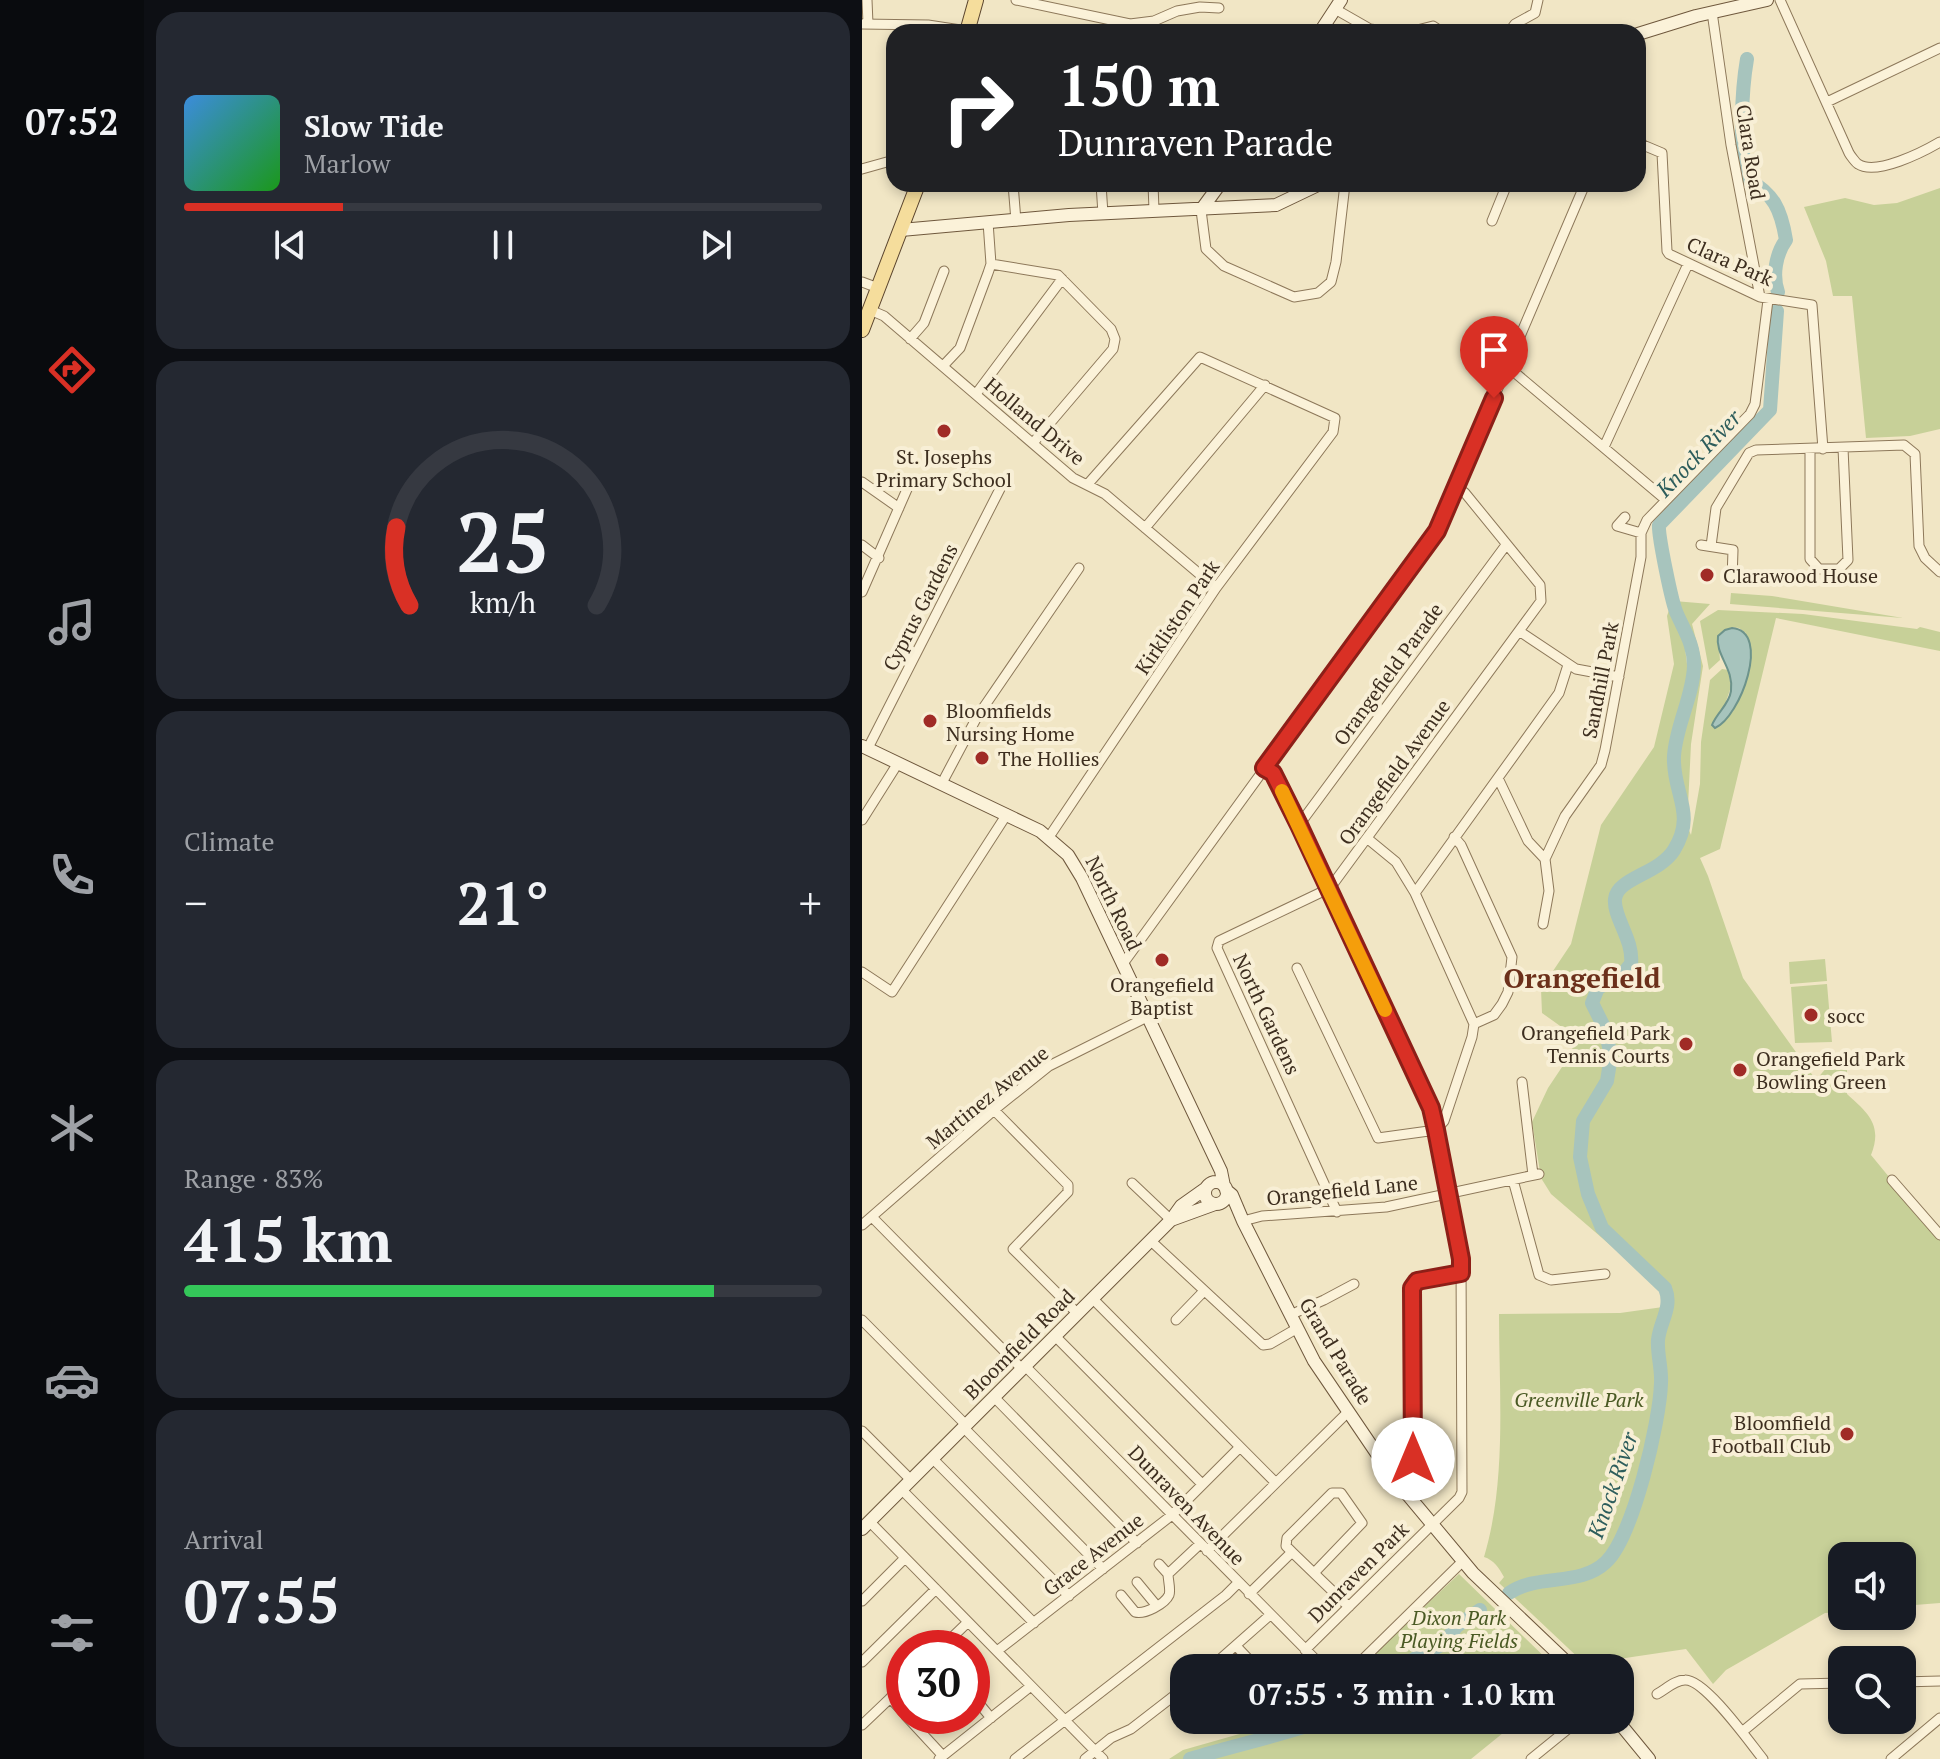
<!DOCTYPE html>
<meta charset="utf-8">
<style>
:root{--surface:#171b24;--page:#242831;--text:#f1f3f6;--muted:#9ea1a6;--line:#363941;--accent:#d93025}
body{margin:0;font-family:"PT Serif",serif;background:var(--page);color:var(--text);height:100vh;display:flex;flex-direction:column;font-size:30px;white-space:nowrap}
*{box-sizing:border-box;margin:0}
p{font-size:26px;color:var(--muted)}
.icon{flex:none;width:44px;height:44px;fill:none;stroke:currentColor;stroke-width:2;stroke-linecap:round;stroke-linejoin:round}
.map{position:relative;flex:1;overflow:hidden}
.sheet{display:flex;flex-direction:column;gap:12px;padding:12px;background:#0d0f14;width:718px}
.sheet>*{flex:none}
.guide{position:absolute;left:24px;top:24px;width:760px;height:168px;border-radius:24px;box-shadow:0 4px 12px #0003;background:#202124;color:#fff;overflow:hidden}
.buttons{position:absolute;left:966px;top:1542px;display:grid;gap:16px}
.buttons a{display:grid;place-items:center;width:88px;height:88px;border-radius:16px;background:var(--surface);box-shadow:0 4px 12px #0003;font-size:40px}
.speed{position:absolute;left:24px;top:1630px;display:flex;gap:16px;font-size:40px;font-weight:700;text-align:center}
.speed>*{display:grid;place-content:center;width:104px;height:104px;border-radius:50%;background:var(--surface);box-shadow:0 4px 12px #0003;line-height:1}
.speed .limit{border:12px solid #d22;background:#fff;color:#111}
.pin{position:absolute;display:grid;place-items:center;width:68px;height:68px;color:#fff;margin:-82px -34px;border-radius:50% 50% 50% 0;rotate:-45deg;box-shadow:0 0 8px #0007}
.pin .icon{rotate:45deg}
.me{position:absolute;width:88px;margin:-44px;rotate:0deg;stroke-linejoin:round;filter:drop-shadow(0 0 6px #0008)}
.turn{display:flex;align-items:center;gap:28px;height:168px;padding:0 40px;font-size:36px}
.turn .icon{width:104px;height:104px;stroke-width:2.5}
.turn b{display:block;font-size:56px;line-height:68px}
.big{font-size:60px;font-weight:700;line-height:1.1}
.sheet .widget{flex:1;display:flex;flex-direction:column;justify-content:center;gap:12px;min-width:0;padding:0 28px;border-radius:24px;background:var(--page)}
.sheet .dial{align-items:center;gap:0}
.dial svg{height:208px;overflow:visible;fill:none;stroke:var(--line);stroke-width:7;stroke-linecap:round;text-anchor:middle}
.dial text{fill:var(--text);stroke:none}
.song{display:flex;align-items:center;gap:24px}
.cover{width:96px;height:96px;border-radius:12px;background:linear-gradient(135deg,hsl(210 70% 55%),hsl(120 70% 35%))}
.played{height:8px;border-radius:4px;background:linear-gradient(90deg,var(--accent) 25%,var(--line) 25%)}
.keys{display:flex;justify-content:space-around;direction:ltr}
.heat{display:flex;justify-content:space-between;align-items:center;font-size:44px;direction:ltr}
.charge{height:12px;border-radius:6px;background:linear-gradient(90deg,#34c759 83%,var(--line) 0)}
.trip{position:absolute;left:308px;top:1654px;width:464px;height:80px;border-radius:24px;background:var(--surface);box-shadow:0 4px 12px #0003;font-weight:700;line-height:80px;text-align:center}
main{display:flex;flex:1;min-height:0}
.menu{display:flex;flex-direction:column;width:144px;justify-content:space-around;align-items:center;background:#090b0e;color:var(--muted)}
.menu .icon{width:56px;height:56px}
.menu .selected{color:var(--accent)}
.menu b{font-size:36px;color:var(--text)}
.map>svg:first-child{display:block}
.green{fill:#c7d098}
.water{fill:#a7c4bd;stroke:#6d938b;stroke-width:2}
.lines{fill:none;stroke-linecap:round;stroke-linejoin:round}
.river{stroke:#a7c4bd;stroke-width:14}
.street-casing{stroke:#8d785a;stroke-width:11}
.secondary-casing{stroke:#6f583d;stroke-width:14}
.primary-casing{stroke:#5b452e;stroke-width:16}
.street{stroke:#fbf2d9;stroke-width:9}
.secondary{stroke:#fbf2d9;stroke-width:12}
.primary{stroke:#f5dd9c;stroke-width:14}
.route-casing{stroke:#8d1f18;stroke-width:20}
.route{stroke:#d93025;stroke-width:14}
.slow{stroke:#f59e0b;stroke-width:14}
.poi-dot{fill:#a02b26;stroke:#f8efd6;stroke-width:3}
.labels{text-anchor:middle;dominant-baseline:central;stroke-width:8;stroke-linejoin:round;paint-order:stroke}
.street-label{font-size:20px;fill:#3d2e1f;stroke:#f8efd6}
.poi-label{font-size:20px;fill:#3d2e1f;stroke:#f8efd6;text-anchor:start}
.park-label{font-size:20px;font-style:italic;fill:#4a5a24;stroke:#f8efd6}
.water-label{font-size:22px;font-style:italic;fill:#2d5d5c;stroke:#f8efd6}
.district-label{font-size:28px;font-weight:bold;fill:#6c301b;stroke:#f8efd6}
</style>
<main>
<nav class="menu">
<b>07:52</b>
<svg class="icon selected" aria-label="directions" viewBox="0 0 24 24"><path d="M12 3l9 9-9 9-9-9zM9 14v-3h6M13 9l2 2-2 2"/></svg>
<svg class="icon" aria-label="music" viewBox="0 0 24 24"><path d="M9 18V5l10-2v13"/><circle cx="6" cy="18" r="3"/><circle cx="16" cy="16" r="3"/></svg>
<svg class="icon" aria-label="phone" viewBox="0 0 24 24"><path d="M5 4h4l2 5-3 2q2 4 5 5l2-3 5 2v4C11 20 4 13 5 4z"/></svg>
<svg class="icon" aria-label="climate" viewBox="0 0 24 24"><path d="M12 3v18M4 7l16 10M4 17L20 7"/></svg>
<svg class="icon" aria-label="car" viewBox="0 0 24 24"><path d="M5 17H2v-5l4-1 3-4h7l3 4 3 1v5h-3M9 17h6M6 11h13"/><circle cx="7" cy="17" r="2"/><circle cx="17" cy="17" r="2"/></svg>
<svg class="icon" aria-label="filters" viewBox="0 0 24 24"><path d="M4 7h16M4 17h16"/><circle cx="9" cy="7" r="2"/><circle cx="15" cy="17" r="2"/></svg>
</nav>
<section class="sheet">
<div class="widget">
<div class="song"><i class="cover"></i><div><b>Slow Tide</b><p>Marlow</p></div></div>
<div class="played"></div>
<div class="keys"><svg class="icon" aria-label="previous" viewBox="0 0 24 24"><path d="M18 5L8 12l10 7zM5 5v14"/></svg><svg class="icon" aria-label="pause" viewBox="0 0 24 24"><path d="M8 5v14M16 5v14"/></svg><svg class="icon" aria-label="next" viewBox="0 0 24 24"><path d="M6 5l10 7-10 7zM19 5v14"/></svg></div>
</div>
<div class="widget dial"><svg viewBox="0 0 100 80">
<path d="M14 69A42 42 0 1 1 86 69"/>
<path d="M14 69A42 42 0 0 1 9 39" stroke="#d93025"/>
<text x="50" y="56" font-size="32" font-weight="700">25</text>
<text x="50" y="72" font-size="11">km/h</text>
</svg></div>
<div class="widget"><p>Climate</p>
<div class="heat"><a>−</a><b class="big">21°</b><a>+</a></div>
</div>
<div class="widget"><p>Range · 83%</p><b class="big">415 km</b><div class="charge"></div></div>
<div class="widget"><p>Arrival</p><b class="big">07:55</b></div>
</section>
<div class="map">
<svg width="1078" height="1759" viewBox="0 0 1078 1759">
<rect width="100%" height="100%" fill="#f1e6c5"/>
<path class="green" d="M1078,188V429L1048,436L1004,438L990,296H971L964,261L942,207L983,198L1012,205L1035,203Z
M869,593L910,596L1041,618L868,604Z
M812,601L848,604L830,624L841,666L829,744L826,806L818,786L815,757L834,660L828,631Z
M809,604L821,632L826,672L808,762L810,789L829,835L838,784L839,742L848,680L860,669L866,670L869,687L862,707L871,712L884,633L877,628L870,627L856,636L858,660L847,670L838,621L856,610L941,614L1055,629L1058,627L1078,632V651L914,618L858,849L838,858L846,876L881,978L954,1080L971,1060H985V1094C1006,1113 1021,1125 1009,1155L1078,1239V1603L1040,1606V1556H980V1612L963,1613L864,1670L851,1684L824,1649L723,1664L637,1583L642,1577C637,1568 632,1560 622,1557C645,1480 637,1394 637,1314L758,1313L801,1307L803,1298L797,1287L689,1194L679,1178L670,1122L686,1088L710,1052L711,1043L708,1033L680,1013L679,989L709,944L739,825L792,747L812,664L805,616Z
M963,959L965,981L928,984L927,962Z
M965,984L970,1042L933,1043L929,987Z
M597,1574L694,1668H497Z
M427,1720H657L609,1759H307L321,1750Z"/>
<path class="water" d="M870,628C910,631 878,718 853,728L850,725C855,712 867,705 869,691C872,668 853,655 856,636L863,630Z"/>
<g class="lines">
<path class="river" d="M885,59C879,94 878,143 884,178C912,194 919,209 924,240C914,254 910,275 916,292
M647,1593C677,1573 718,1587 744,1562C771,1537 798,1421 799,1383C800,1369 795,1354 796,1340C798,1321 811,1307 803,1288L740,1228L726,1194L718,1157L721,1121L745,1081L749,1056L743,1029L730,1003L736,988L759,976L769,964C772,940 751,917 753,899C755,878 797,874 812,850C835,813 810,793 812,756C814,725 831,697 832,666C832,645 823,632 815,614C810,604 796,535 797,525L908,410L915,311
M535,1668L581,1644L595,1626L618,1610
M328,1759C373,1745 418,1736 463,1720"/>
<g class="street-casing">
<path id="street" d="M5,0L6,24
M154,0L268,24L292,21L315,11L338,7L357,8
M918,0L987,153C988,155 994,163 996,164C1014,176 1061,152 1078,142
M473,9L508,29L532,32
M850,12L869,145L898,297
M0,24L66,25L105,31
M547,32L571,26L580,32
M647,32L653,24L673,13L676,0
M965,102L1078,48
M776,138L781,145L800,153L805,251L807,254L898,297L950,305L961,449
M0,169L32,160
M151,184L154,221
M239,184L241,214
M291,184L292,210
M339,210L344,249L362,266L432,297L456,293L469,282L474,262L483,184
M630,221L645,184
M129,264L196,275L249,329L253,339L251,349L171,443
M0,282L16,288
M8,310L22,316L211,478L243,494L354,588
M48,339L62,323L82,271
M81,366L98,348L126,273L129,264L126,222
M645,366L804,500
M114,394L200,279
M742,447L826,264
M948,450V559L957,569H977L986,560L981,448
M0,482L37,508
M763,517L755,526L779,533
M283,528L403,385
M0,545L17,558
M839,545L871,550L870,580
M849,546L854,508L887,453L894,450L1042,445L1053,454L1057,546L1063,558L1078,572
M0,592L46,487
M657,631L714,669L757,677
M6,748L142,481
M402,768L411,773L437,825L569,1108L599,1259L600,1492L597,1498L443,1650
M636,778L666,841L683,859
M80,783L115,717L217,568
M0,820L36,763
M437,825L644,545
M187,837L354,588L471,432L473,418L338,357L225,485
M592,837L599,845L650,957L646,992L640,1004L632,1015L612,1024
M553,893L697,693L706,665
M681,924L687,891L683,859L703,816L739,765L743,750L779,557V533L785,520L888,414L893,404L906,300
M260,965L575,531L723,184
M435,968L516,1138L574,1130L582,1121L610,1037L612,1024L553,893L534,862L506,839
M0,972L30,992L145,814
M660,1082L671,1175
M132,1110L206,1185V1192L151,1249L216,1314
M651,1180L677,1275L689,1280L743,1274
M1030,1180L1078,1235
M270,1183L309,1220
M475,1212L355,948L357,941L466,889L471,884L679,601L678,585L603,493L595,487
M10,1217L160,1369
M381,1221L400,1216L524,1207L677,1174
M0,1225L132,1110L187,1066L285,1017
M289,1241L401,1345L408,1344L434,1329
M231,1299L413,1482
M428,1315L462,1300L492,1284
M0,1320L104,1425
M314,1320L342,1291
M193,1336L340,1484
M163,1366L462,1668
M132,1397L275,1543
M102,1428L241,1569
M0,1431L49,1480
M71,1459L207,1596
M530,1476L551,1459V1284L599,1273
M40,1490L172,1623
M7,1521L241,1759
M345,1551L486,1412
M430,1552L424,1546L425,1538L470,1493H479L500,1523L452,1573
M297,1564L306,1574
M275,1582L294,1605
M387,1594L430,1552L487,1607
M259,1595L273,1612C282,1615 303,1604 307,1595C309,1590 306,1580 306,1574L338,1544
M0,1601L43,1558
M375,1647L395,1668
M79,1648L106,1622
M135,1651L310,1515L378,1447
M0,1662L74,1589
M348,1668L408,1615
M492,1668L600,1562
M1040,1682L1078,1681
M795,1694C804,1689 813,1680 823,1680C843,1679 888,1743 901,1759
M110,1695L129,1718
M28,1698L42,1713
M44,1716L81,1756
M387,1720H399
M0,1725L42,1685
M880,1732L938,1684L980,1683
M77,1759L169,1686
M153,1759L364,1595L376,1583
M223,1759L249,1738L269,1729L322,1688
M669,1759L717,1720
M1029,1759L1078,1718"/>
</g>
<g class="secondary-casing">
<path id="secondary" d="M458,32L479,0
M776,34L834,16L905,0
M339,210L358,184
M39,230L207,215L414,205L458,184
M0,746L178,831L206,855L220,878L359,1171L362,1186
M343 1193a11 11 0 1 1 22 0a11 11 0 1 1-22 0Z
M364,1190L370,1195L381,1221L452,1361L530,1476L611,1573L711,1668
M309,1220L353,1204
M0,1529L309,1220L319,1206L343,1189
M755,1720L787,1759"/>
</g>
<g class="primary-casing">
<path id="primary" d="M105,32L114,0
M0,330L56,184"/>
</g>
<use href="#street" class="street"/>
<use href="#secondary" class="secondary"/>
<use href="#primary" class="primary"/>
</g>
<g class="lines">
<g class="route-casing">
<path id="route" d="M551,1459L550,1288L555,1281L599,1273V1259L574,1130L569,1108L437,825L411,773L402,768L575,531L632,398"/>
</g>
<use href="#route" class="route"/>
<path class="slow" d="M420,791L523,1010"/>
</g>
<g class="poi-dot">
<circle cx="82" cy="431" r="8"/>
<circle cx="845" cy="575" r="8"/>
<circle cx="68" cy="721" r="8"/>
<circle cx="120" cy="758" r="8"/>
<circle cx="300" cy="960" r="8"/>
<circle cx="949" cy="1015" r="8"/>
<circle cx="824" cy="1044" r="8"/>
<circle cx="878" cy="1070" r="8"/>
<circle cx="985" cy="1434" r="8"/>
</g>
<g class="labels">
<g class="street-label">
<text transform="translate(889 152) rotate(81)">Clara Road</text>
<text transform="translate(868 261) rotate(24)">Clara Park</text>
<text transform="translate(173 421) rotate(40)">Holland Drive</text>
<text transform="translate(58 607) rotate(-63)">Cyprus Gardens</text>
<text transform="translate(315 617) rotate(-56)">Kirkliston Park</text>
<text transform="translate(526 674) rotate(-54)">Orangefield Parade</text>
<text transform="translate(738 680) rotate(-79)">Sandhill Park</text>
<text transform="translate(532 772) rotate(-54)">Orangefield Avenue</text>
<text transform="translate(252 903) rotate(64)">North Road</text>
<text transform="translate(405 1014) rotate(65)">North Gardens</text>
<text transform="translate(125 1097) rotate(-39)">Martinez Avenue</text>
<text transform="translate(480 1190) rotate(-6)">Orangefield Lane</text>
<text transform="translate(157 1344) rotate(-45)">Bloomfield Road</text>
<text transform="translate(474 1351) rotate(59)">Grand Parade</text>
<text transform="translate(325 1505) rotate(46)">Dunraven Avenue</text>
<text transform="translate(231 1554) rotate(-38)">Grace Avenue</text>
<text transform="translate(496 1572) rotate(-45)">Dunraven Park</text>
</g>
<g class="poi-label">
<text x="82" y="456" text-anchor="middle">St. Josephs<tspan x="82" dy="23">Primary School</tspan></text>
<text x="861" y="575">Clarawood House</text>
<text x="84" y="710">Bloomfields<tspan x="84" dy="23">Nursing Home</tspan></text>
<text x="136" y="758">The Hollies</text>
<text x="300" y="984" text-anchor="middle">Orangefield<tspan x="300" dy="23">Baptist</tspan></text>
<text x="965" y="1015">socc</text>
<text x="808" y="1032" text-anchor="end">Orangefield Park<tspan x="808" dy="23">Tennis Courts</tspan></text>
<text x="894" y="1058">Orangefield Park<tspan x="894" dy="23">Bowling Green</tspan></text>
<text x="969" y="1422" text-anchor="end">Bloomfield<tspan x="969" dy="23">Football Club</tspan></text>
</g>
<g class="park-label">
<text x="717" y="1399">Greenville Park</text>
<text x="597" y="1617">Dixon Park<tspan x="597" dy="23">Playing Fields</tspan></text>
</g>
<g class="water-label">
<text transform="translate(836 453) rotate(-46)">Knock River</text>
<text transform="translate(750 1485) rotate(-71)">Knock River</text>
</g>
<g class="district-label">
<text x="720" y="977">Orangefield</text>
</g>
</g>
</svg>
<div class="buttons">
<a><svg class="icon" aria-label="sound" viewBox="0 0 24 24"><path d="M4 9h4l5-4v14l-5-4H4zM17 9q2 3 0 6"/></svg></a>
<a><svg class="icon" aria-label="search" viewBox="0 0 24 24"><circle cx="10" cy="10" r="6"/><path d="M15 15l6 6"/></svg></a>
</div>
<div class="speed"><div class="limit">30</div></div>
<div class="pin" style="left:632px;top:398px;background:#d93025"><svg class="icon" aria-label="arrive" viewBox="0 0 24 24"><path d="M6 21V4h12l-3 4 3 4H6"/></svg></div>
<svg class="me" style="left:551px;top:1459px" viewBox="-20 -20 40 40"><circle r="19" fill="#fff"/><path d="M0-13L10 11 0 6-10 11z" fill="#d93025"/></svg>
<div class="trip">07:55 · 3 min · 1.0 km</div>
<div class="guide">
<div class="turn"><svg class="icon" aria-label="right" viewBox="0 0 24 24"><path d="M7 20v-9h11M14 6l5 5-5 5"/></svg><div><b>150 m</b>Dunraven Parade</div></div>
</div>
</div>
</main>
